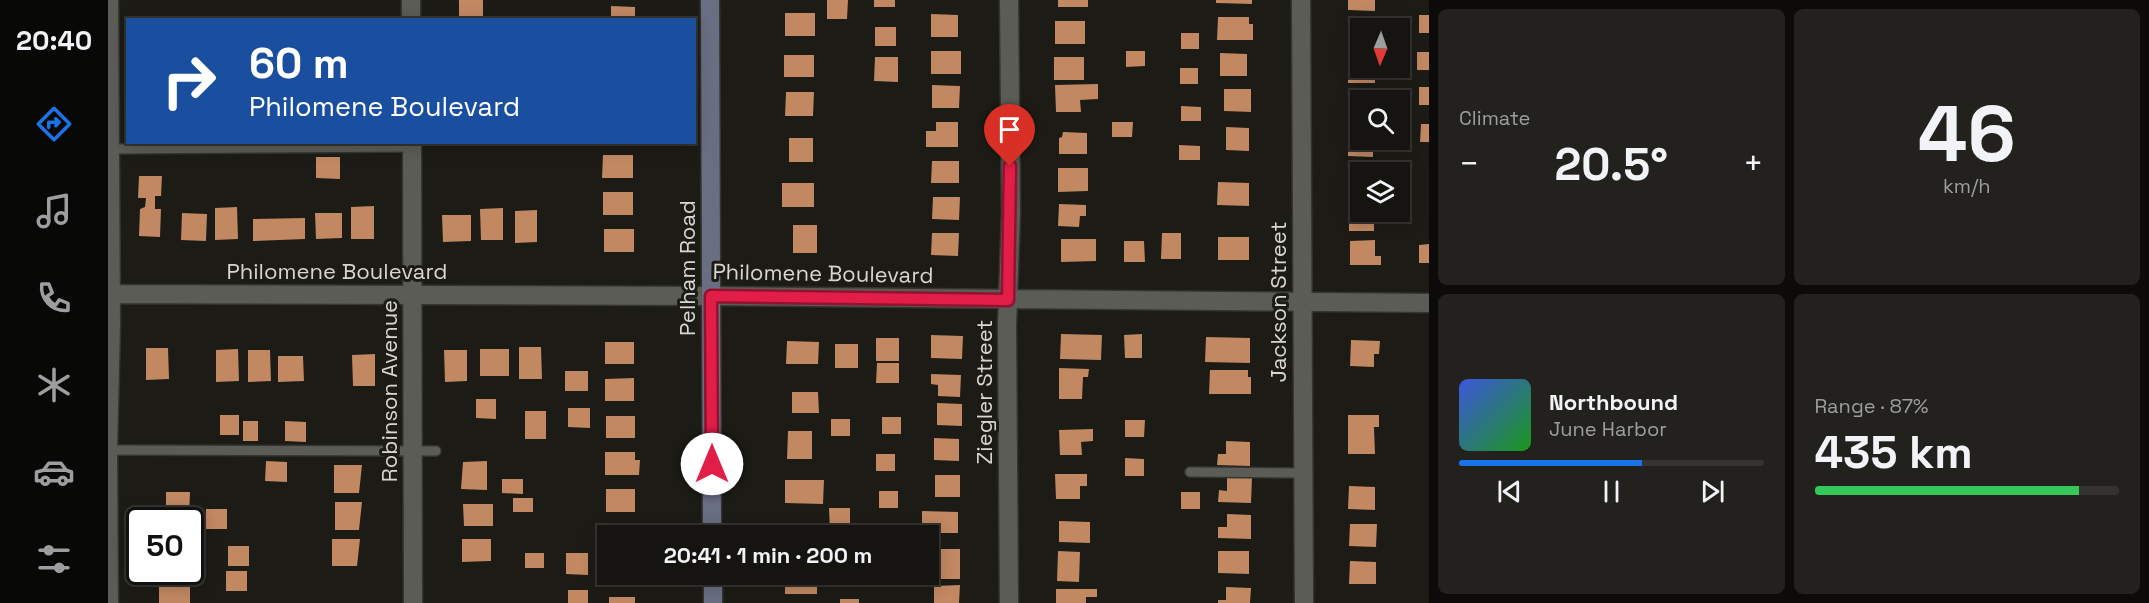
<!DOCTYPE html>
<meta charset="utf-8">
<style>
:root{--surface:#151410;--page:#22211e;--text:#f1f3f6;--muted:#9d9e9f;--line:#343330;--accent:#1a73e8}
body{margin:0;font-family:"Space Grotesk",sans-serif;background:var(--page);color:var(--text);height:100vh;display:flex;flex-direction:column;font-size:22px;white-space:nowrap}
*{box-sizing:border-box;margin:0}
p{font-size:20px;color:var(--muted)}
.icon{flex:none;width:33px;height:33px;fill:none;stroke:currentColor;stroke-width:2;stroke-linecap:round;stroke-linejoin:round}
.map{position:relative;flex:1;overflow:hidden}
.drawer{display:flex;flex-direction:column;gap:9px;padding:9px;background:#0c0b09;width:720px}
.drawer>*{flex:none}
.hud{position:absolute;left:18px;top:18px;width:570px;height:126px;border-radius:0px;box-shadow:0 3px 15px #0003,0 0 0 2px var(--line);background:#1a4fa0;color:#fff;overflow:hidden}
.needle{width:39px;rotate:182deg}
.controls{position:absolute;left:1242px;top:18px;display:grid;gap:12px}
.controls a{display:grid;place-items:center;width:60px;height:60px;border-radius:0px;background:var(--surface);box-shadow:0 3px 15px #0003,0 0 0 2px var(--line);font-size:30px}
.speed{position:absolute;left:18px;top:507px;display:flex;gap:12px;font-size:30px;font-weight:700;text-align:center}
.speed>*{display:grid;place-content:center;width:78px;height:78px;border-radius:50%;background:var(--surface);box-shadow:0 3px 15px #0003,0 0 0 2px var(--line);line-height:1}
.speed .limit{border:3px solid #111;border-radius:9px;background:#fff;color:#111}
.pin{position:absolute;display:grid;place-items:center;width:51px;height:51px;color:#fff;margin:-62px -26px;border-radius:50% 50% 50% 0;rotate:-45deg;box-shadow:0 0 6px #0007}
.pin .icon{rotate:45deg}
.me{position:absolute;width:66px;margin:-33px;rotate:0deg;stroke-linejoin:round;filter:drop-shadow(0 0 4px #0008)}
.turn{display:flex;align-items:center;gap:21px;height:126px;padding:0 24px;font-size:27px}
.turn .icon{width:78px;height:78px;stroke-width:2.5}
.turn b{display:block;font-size:42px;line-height:51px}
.big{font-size:45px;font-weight:800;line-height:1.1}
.drawer .tile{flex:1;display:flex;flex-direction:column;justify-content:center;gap:9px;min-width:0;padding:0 21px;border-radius:9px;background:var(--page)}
.drawer .dial{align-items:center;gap:0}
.dial b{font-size:78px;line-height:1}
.song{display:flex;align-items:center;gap:18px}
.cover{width:72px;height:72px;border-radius:9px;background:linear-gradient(135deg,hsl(230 70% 55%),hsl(120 70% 35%))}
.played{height:6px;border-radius:3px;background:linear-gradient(90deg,var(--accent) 60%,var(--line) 60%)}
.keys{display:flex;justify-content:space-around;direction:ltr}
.heat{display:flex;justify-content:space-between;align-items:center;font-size:33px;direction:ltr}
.charge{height:9px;border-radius:4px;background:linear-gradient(90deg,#34c759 87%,var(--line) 0)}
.drawer .tiles{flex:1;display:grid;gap:9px;grid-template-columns:repeat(2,1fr)}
.trip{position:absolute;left:489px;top:525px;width:342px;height:60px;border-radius:0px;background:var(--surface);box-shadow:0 3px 15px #0003,0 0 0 2px var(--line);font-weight:800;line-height:60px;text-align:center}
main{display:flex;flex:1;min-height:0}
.tab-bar{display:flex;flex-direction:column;width:108px;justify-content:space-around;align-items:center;background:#080806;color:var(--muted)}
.tab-bar .icon{width:42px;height:42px}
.tab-bar .on{color:var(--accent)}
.tab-bar b{font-size:27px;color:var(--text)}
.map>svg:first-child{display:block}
.building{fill:#c18862}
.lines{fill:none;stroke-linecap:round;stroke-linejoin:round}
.lane-casing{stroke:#343431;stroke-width:12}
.street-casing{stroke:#343431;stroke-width:21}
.secondary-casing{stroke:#343431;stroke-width:21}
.lane{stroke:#5c5c56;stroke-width:9}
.street{stroke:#5c5c56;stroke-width:18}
.secondary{stroke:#6a6e82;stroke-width:18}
.route-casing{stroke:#92132f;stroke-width:15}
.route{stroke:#e11d48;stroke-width:10}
.labels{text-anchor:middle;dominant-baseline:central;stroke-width:6;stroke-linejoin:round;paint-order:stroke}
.street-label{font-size:22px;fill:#d7d6d3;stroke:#1c1b16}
</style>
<main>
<nav class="tab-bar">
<b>20:40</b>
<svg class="icon on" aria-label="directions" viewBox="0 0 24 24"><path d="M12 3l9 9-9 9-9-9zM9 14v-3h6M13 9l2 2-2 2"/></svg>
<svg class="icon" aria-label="music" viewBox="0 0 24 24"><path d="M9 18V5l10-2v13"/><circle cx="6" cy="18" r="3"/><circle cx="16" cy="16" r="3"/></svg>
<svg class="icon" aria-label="phone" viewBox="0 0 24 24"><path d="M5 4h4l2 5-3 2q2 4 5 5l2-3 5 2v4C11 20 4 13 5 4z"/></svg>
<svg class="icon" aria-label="climate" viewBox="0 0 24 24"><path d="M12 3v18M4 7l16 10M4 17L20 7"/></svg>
<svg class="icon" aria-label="car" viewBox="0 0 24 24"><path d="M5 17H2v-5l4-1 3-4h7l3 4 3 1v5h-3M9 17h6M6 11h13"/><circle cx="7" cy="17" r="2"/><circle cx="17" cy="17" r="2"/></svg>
<svg class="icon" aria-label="filters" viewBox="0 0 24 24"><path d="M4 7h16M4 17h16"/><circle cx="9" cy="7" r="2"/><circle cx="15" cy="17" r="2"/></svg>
</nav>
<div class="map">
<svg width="1321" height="603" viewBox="0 0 1321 603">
<rect width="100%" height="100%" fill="#1c1b16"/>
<path class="building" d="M351,0H375V20H351Z
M719,0H740L739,19H719Z
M766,0H787V7H766Z
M950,0H980V7H950Z
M1108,0H1144V4L1108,3Z
M1240,0H1267V11L1240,10Z
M503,6L527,7V20H503Z
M677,13H707V36H677Z
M823,14L850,15V37H823Z
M1311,15H1321V33H1311Z
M1110,17H1141V24H1145V40H1109Z
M947,21H977V44H947Z
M1241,24H1268V28H1252V46H1241Z
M767,27H788V46H767Z
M1073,33H1091V49H1073Z
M823,51H853V74H823Z
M1018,51H1037V66L1018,67Z
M1309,52H1321V70H1309Z
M1112,53L1139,54V76H1112Z
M676,55H706V77H676Z
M767,57H790V82L766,81Z
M946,57H976V80H946Z
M1240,60H1252V68H1267V83H1240Z
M1072,68H1090V84H1072Z
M990,84V99L972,100L973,112H948L947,85Z
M824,85L852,86L851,108H824Z
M1311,87H1321V105H1311Z
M1116,89H1143V112L1116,111Z
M678,92H706L705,116H677Z
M1241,95L1268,96V100H1252V120H1240Z
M1073,106L1093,107V121H1073Z
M828,122H850V147H818V131H828Z
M1004,122H1025L1024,137H1004Z
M1313,124H1321V142H1312Z
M1118,127L1141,128V151L1118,150Z
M955,132L979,133V154H951V138L954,137Z
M1240,133H1252V140H1265V157L1240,156Z
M681,138H705V162H681Z
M1071,145L1092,146V160H1071Z
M495,155H525V178H494Z
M208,157H232V179L208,178Z
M824,161H851V183H823Z
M950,168H980V191L950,192Z
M1240,171L1252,172V194H1240Z
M31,176H54L53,196H47V209H53L52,237L31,236L32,209L37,207L38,198H30Z
M1110,182L1141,183V206L1109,205Z
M674,183H706V207H674Z
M495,192H525V215H495Z
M825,197H852L851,220L824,219Z
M951,204L978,205V216H972L971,227L950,226Z
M266,206V239H243V207Z
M129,207L130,239L107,240V208Z
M1241,207H1252V212H1266V231H1241Z
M395,208V240H373L372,209Z
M429,210V242L407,243V211Z
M74,213L99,214L98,241L73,240Z
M207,213H234V238L208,239Z
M334,215H363V241L335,242Z
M197,218V239L145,241V219Z
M685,225H709V253H685Z
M496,229H526V252H496Z
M824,233H851L850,256L823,255Z
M1054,233H1073V259H1053Z
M1110,237H1141V260H1110Z
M953,239H988V261L953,262Z
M1267,240V256H1273V265H1242V241Z
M1016,241H1036L1037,262H1016Z
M1321,244V263H1311V245Z
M953,334L994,335L993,360L952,359Z
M1034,334V358H1017L1016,335Z
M823,335L855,336L854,359L823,358Z
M1098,337L1142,338V363L1097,362Z
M768,338H791V361H768Z
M1243,340L1272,341L1271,354H1266V367L1242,366Z
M679,341L711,342L710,364H678Z
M497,342H526V364H497Z
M727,344H750V368H727Z
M411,347H433L434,379H411Z
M38,348H60L61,379L38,380Z
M130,349L131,381L108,382V350Z
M372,349H401V376H372Z
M140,350H162L163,381L140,382Z
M336,350H359V381L337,382Z
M267,354V386H245L244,355Z
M170,356H195L196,381L170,382Z
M769,363H791V383H768Z
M951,368L981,369L980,377H975L974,399H951Z
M1102,370H1140V377H1143V394H1101Z
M457,371H480V391H457Z
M823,374L853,375L852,397L830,396V385L823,384Z
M526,378V401H497V379Z
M684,392H710L711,413H684Z
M368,399H388V419L368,418Z
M829,403L854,404V426L829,425Z
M460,408H482V428L460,427Z
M417,411H438V439H417Z
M112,415H131V435H112Z
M1240,415H1271V427H1266L1267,454H1240Z
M498,416H527V438H498Z
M774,417H793V434H774Z
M723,419H742V436H723Z
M1017,420H1037L1036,437H1017Z
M135,421H150V441H135Z
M177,421L198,422V442L177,441Z
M985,429V441L973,442L974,455H952L951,430Z
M680,431H704V459H679Z
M826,438L851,439V461L826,460Z
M1118,441L1142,442V466L1109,465L1110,454H1118Z
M497,452H527V460H532L531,475H497Z
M768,454H787V471H768Z
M1017,458L1036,459V476H1017Z
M158,461L179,462V482L157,481Z
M379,461V490L353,489L355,462Z
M226,465H254L251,493H226Z
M947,474H979V486H972V499H948Z
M827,475H852V497H827Z
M1119,478H1144L1143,503L1110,502L1111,490L1119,491Z
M394,479H415V494L394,493Z
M677,480H716L715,504L677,503Z
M1241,486L1267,487V510L1240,509Z
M498,489H527V512H498Z
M771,491H790V508H771Z
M58,492H82L81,518L58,517Z
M1073,492H1092V509H1073Z
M405,498H425V512H405Z
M227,502H254L251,530H227Z
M355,504H385V526H356Z
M721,508H742V530H722Z
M98,509H119V529H98Z
M814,511L850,512V533H814Z
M1119,514L1143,515V539L1110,538V527H1119Z
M951,521L982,522V543L951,542Z
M500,524H526V536H500Z
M1242,524H1269L1268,547L1241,546Z
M680,526H707V536H680Z
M770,530L789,531V536H770Z
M82,534H88V558H82Z
M224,539H252L249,566H224Z
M354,539H383V561L354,562Z
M120,546H141V566H120Z
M830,549H852V579H820V570L830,569Z
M950,551L972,552L971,582L949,581Z
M1110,551H1141V574L1110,573Z
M417,553H436V568H417Z
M458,553H480V575L458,574Z
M1242,561L1268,562V584H1241Z
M118,571H139V591H118Z
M500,574H527V586H500Z
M677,574H709V594H677Z
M772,574H790V580H772Z
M51,582H82V603H51Z
M852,585L851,603H826V586Z
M1118,587L1143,588L1142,603H1110V600H1118Z
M948,589H989V597H978V603H948Z
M460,590H480V603H460Z
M501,597H527V603H501Z
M732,599H751V603H732Z"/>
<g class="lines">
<g class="lane-casing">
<path id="lane" d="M0,149L304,147
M0,450L328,451
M1082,472L1195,473"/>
</g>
<g class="street-casing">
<path id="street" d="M303,0V20
M901,0L903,213L899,325L901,603
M1193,0L1196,603
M304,142L305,603
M0,294L603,296L1321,303
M0,448L3,324L1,0
M0,454L1,603"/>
</g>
<g class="secondary-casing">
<path id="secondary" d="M602,0L604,536
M605,574V603"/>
</g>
<use href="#lane" class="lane"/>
<use href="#street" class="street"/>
<use href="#secondary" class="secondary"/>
</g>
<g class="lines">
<g class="route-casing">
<path id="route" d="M604,464L603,296L900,300L902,166"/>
</g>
<use href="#route" class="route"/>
</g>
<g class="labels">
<g class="street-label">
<text transform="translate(579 268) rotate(-90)">Pelham Road</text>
<text x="229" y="271">Philomene Boulevard</text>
<text transform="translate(715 273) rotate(1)">Philomene Boulevard</text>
<text transform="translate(1170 302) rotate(-90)">Jackson Street</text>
<text transform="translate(281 391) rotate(-90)">Robinson Avenue</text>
<text transform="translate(876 392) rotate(-90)">Ziegler Street</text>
</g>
</g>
</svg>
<div class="controls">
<a><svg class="needle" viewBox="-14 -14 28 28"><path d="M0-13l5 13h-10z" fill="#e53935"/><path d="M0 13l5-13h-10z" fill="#9d9e9f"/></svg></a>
<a><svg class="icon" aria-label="search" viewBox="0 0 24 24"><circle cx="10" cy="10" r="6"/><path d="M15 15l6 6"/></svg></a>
<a><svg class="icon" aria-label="layers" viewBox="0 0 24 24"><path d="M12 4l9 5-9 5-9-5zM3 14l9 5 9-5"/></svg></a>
</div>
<div class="speed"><div class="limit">50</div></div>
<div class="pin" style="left:902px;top:166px;background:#d93025"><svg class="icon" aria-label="arrive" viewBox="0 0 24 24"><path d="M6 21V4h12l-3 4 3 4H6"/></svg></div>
<svg class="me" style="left:604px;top:464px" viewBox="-20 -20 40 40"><circle r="19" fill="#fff"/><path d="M0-13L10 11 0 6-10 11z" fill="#e11d48"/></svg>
<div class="trip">20:41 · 1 min · 200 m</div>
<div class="hud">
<div class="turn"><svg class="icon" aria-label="right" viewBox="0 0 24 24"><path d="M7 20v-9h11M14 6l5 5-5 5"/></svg><div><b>60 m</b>Philomene Boulevard</div></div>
</div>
</div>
<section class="drawer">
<div class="tiles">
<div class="tile"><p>Climate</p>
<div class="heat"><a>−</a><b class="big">20.5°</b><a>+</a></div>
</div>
<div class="tile dial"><b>46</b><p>km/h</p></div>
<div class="tile">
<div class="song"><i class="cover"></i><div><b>Northbound</b><p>June Harbor</p></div></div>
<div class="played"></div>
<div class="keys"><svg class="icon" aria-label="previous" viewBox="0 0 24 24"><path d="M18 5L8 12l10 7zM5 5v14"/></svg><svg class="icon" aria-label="pause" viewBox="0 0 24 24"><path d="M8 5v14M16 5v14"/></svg><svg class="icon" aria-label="next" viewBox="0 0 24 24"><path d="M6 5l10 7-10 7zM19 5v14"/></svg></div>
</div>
<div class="tile"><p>Range · 87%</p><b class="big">435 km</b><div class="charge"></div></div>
</div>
</section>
</main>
